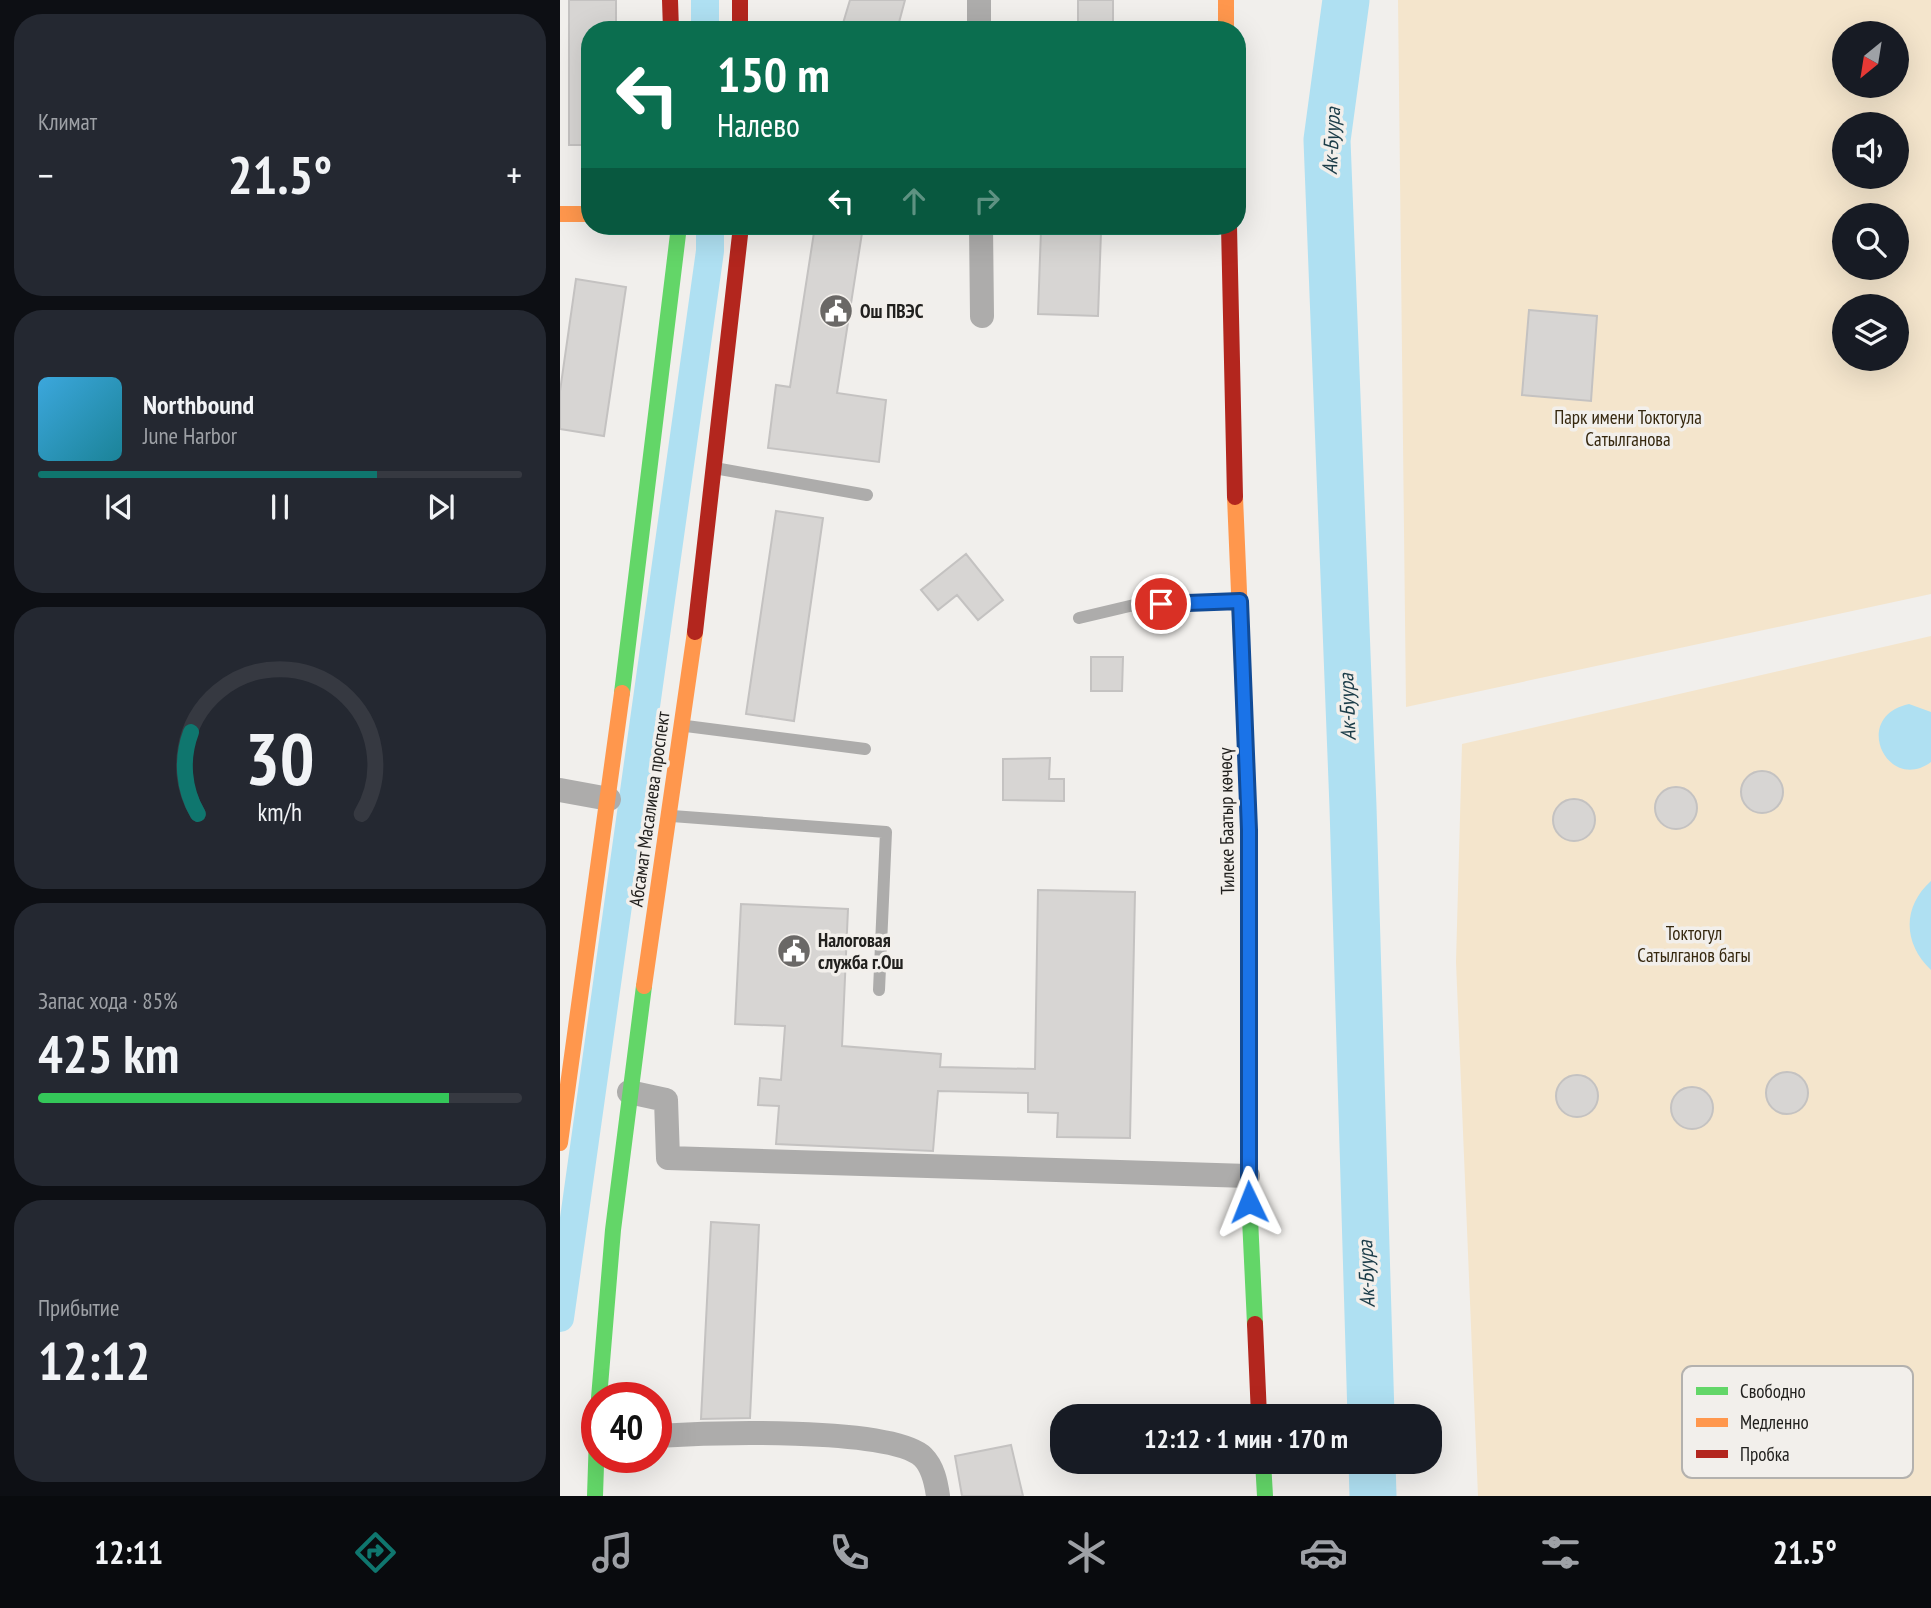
<!DOCTYPE html>
<html lang="ru">
<meta charset="utf-8">
<style>
:root{--surface:#171b24;--page:#242831;--text:#f1f3f6;--muted:#9ea1a6;--line:#363941;--accent:#0f766e}
body{margin:0;font-family:"PT Sans Narrow",sans-serif;background:var(--page);color:var(--text);height:100vh;display:flex;flex-direction:column;font-size:26px;white-space:nowrap}
*{box-sizing:border-box;margin:0}
p{font-size:23px;color:var(--muted)}
.icon{flex:none;width:38px;height:38px;fill:none;stroke:currentColor;stroke-width:2;stroke-linecap:round;stroke-linejoin:round}
.map{position:relative;flex:1;overflow:hidden}
.panel{display:flex;flex-direction:column;gap:14px;padding:14px;background:#0d0f14;width:560px}
.panel>*{flex:none}
.hud{position:absolute;left:21px;top:21px;width:665px;height:214px;border-radius:28px;box-shadow:0 7px 28px #0002;background:#0b6e4f;color:#fff;overflow:hidden}
.needle{width:46px;rotate:210deg}
.controls{position:absolute;left:1272px;top:21px;display:grid;gap:14px}
.controls a{display:grid;place-items:center;width:77px;height:77px;border-radius:50%;background:var(--surface);box-shadow:0 7px 28px #0002;font-size:35px}
.speed{position:absolute;left:21px;top:1382px;display:flex;gap:14px;font-size:35px;font-weight:700;text-align:center}
.speed>*{display:grid;place-content:center;width:91px;height:91px;border-radius:50%;background:var(--surface);box-shadow:0 7px 28px #0002;line-height:1}
.speed .limit{border:10px solid #d22;background:#fff;color:#111}
.pin{position:absolute;display:grid;place-items:center;width:60px;height:60px;color:#fff;margin:-30px;border:4px solid #fff;border-radius:50%;box-shadow:0 2px 7px #0007}
.me{position:absolute;width:77px;margin:-38px;rotate:358deg;stroke-linejoin:round;filter:drop-shadow(0 0 5px #0008)}
.turn{display:flex;align-items:center;gap:24px;height:147px;padding:0 21px;font-size:32px}
.turn .icon{width:91px;height:91px;stroke-width:2.5}
.turn b{display:block;font-size:49px;line-height:60px}
.lanes{display:flex;align-items:center;height:66px;padding:0 21px;background:#0003;justify-content:center;gap:35px;direction:ltr}
.lanes .off{opacity:.35}
.big{font-size:52px;font-weight:600;line-height:1.1}
.panel .tile{flex:1;display:flex;flex-direction:column;justify-content:center;gap:10px;min-width:0;padding:0 24px;border-radius:28px;background:var(--page)}
.panel .dial{align-items:center;gap:0}
.dial svg{height:182px;overflow:visible;fill:none;stroke:var(--line);stroke-width:7;stroke-linecap:round;text-anchor:middle}
.dial text{fill:var(--text);stroke:none}
.song{display:flex;align-items:center;gap:21px}
.cover{width:84px;height:84px;border-radius:10px;background:linear-gradient(135deg,hsl(200 70% 55%),hsl(190 70% 35%))}
.played{height:7px;border-radius:4px;background:linear-gradient(90deg,var(--accent) 70%,var(--line) 70%)}
.keys{display:flex;justify-content:space-around;direction:ltr}
.heat{display:flex;justify-content:space-between;align-items:center;font-size:38px;direction:ltr}
.charge{height:10px;border-radius:5px;background:linear-gradient(90deg,#34c759 85%,var(--line) 0)}
.trip{position:absolute;left:490px;top:1404px;width:392px;height:70px;border-radius:28px;background:var(--surface);box-shadow:0 7px 28px #0002;font-weight:600;line-height:70px;text-align:center}
.tabs{display:flex;height:112px;justify-content:space-around;align-items:center;background:#090b0e;color:var(--muted)}
.tabs .icon{width:49px;height:49px}
.tabs .active{color:var(--accent)}
.tabs b{font-size:32px;color:var(--text)}
main{display:flex;flex:1;min-height:0}
.map>svg:first-child{display:block}
.green{fill:#f4e5cc;fill-rule:evenodd}
.water{fill:#afe0f2}
.lines{fill:none;stroke-linecap:round;stroke-linejoin:round}
.canal{stroke:#afe0f2;stroke-width:28}
.river{stroke:#afe0f2;stroke-width:47}
.building{fill:#d7d5d3;stroke:#c4c2c1;stroke-width:2}
.lane{stroke:#adacab;stroke-width:12}
.street{stroke:#adacab;stroke-width:24}
.fast{stroke:#63d668;stroke-width:16}
.slow{stroke:#ff974d;stroke-width:16}
.jam{stroke:#b3261e;stroke-width:16}
.route-casing{stroke:#114b97;stroke-width:18}
.route{stroke:#1a73e8;stroke-width:12}
.labels{text-anchor:middle;dominant-baseline:central;stroke-width:7;stroke-linejoin:round;paint-order:stroke}
.poi-label{font-size:19px;font-weight:bold;fill:#21201e;stroke:#f2efeb;text-anchor:start}
.park-label{font-size:19px;fill:#35270e;stroke:#f2efeb}
.street-label{font-size:19px;fill:#21201e;stroke:#f2efeb}
.water-label{font-size:21px;font-style:italic;fill:#1b3c48;stroke:#f2efeb}
.key{fill:#f2efeb;stroke:#b3b1ae;stroke-width:2}
.key-label{font-size:19px;fill:#21201e}
</style>
<main>
<section class="panel">
<div class="tile"><p>Климат</p>
<div class="heat"><a>−</a><b class="big">21.5°</b><a>+</a></div>
</div>
<div class="tile">
<div class="song"><i class="cover"></i><div><b>Northbound</b><p>June Harbor</p></div></div>
<div class="played"></div>
<div class="keys"><svg class="icon" aria-label="previous" viewBox="0 0 24 24"><path d="M18 5L8 12l10 7zM5 5v14"/></svg><svg class="icon" aria-label="pause" viewBox="0 0 24 24"><path d="M8 5v14M16 5v14"/></svg><svg class="icon" aria-label="next" viewBox="0 0 24 24"><path d="M6 5l10 7-10 7zM19 5v14"/></svg></div>
</div>
<div class="tile dial"><svg viewBox="0 0 100 80">
<path d="M14 69A42 42 0 1 1 86 69"/>
<path d="M14 69A42 42 0 0 1 11 33" stroke="#0f766e"/>
<text x="50" y="56" font-size="32" font-weight="700">30</text>
<text x="50" y="72" font-size="11">km/h</text>
</svg></div>
<div class="tile"><p>Запас хода · 85%</p><b class="big">425 km</b><div class="charge"></div></div>
<div class="tile"><p>Прибытие</p><b class="big">12:12</b></div>
</section>
<div class="map">
<svg width="1371" height="1496" viewBox="0 0 1371 1496">
<rect width="100%" height="100%" fill="#f1efec"/>
<path class="green" d="M838,0H1371V594L846,707ZM1284,33H1337V86H1284ZM1284,124H1337V177H1284ZM1284,215H1337V268H1284ZM1284,306H1337V359H1284Z
M1371,636V1496H918L896,962L902,744Z"/>
<path class="water" d="M1349,704L1371,712V762C1328,794 1290,717 1349,704Z
M1371,881V970C1343,943 1342,907 1371,881Z"/>
<g class="lines">
<path class="canal" d="M145,0V30
M0,1318L150,251V226"/>
<path class="river" d="M786,0L767,140L793,807L811,1416
M812,1461L813,1496"/>
</g>
<path class="building" d="M9,0H56V30H30V145H9Z
M290,0H345L337,30H281Z
M518,0H553V30H518Z
M255,226L302,233L277,393L326,400L319,462L208,448L216,385L230,387Z
M481,230L541,232L538,316L478,314Z
M16,279L66,287L44,436L0,429V391Z
M969,310L1037,316L1031,401L962,395Z
M216,511L263,518L234,721L186,714Z
M406,554L443,600L418,620L397,595L378,610L361,590Z
M531,657H563L562,691H531Z
M490,758L489,779H504V801L443,800V759Z
M1181 792a21 21 0 1 1 42 0a21 21 0 1 1-42 0Z
M1095 808a21 21 0 1 1 42 0a21 21 0 1 1-42 0Z
M993 820a21 21 0 1 1 42 0a21 21 0 1 1-42 0Z
M478,890L575,892L570,1138L497,1137L498,1113L468,1112V1093L378,1091L373,1151L216,1144L219,1106L198,1105L200,1078L221,1080L225,1026L175,1024L181,904L288,909L282,1046L381,1054L380,1067L475,1069Z
M1206 1093a21 21 0 1 1 42 0a21 21 0 1 1-42 0Z
M996 1096a21 21 0 1 1 42 0a21 21 0 1 1-42 0Z
M1111 1108a21 21 0 1 1 42 0a21 21 0 1 1-42 0Z
M151,1222L199,1225L190,1418L141,1419Z
M451,1445L463,1496H402L395,1456Z"/>
<g class="lines">
<path class="lane" d="M160,469L307,495
M519,618L574,605L679,601
M126,726L305,749
M112,816L326,832L319,990"/>
<path class="street" d="M419,0V30
M421,226L422,316
M0,790L49,799
M69,1092L106,1100L108,1158L688,1176
M96,1436C144,1433 331,1426 363,1457C373,1467 376,1482 378,1496"/>
<path class="fast" d="M62,693L119,226
M688,1005V1176L695,1324
M39,1398L53,1230L84,986
M703,1461L705,1496
M35,1496L37,1435"/>
<path class="slow" d="M666,0V30
M0,214H30
M675,497L689,830L688,1005
M84,986L135,632
M0,1143L62,693"/>
<path class="jam" d="M110,0L111,30
M180,0V30
M669,226L675,497
M135,632L181,226
M695,1324L699,1416"/>
</g>
<g class="lines">
<g class="route-casing">
<path id="route" d="M601,604L680,601L689,830V1202"/>
</g>
<use href="#route" class="route"/>
</g>
<defs>
<g id="civic-disc" transform="scale(1.75)"><circle r="9.5" fill="#6a6866" stroke="#f2efeb"/><path d="M-.6-6.5H3V-4.5H.6V-3L4-1V1h2V6H-6V1h2V-1L-.6-3ZM-1.2 2.5V6h2.4V2.5Z" fill="#fff"/></g>
</defs>
<g fill-rule="evenodd">
<use href="#civic-disc" x="276" y="311"/>
<use href="#civic-disc" x="234" y="951"/>
</g>
<g class="labels">
<g class="poi-label">
<text x="300" y="311">Ош ПВЭС</text>
<text x="258" y="940">Налоговая<tspan x="258" dy="22">служба г.Ош</tspan></text>
</g>
<g class="park-label">
<text x="1068" y="417">Парк имени Токтогула<tspan x="1068" dy="22">Сатылганова</tspan></text>
<text x="1134" y="933">Токтогул<tspan x="1134" dy="22">Сатылганов багы</tspan></text>
</g>
<g class="street-label">
<text transform="translate(89 809) rotate(-82)">Абсамат Масалиева проспект</text>
<text transform="translate(666 821) rotate(-91)">Тилеке Баатыр көчөсү</text>
</g>
<g class="water-label">
<text transform="translate(771 141) rotate(-87)">Ак-Буура</text>
<text transform="translate(787 707) rotate(-92)">Ак-Буура</text>
<text transform="translate(806 1274) rotate(-92)">Ак-Буура</text>
</g>
</g>
<rect x="1122" y="1366" width="231" height="112" rx="10" class="key"/>
<rect x="1136" y="1387" width="32" height="8" fill="#63d668"/>
<rect x="1136" y="1418" width="32" height="9" fill="#ff974d"/>
<rect x="1136" y="1450" width="32" height="8" fill="#b3261e"/>
<g class="key-label">
<text x="1180" y="1398">Свободно</text>
<text x="1180" y="1429">Медленно</text>
<text x="1180" y="1461">Пробка</text>
</g>
</svg>
<div class="controls">
<a><svg class="needle" viewBox="-14 -14 28 28"><path d="M0-13l5 13h-10z" fill="#e53935"/><path d="M0 13l5-13h-10z" fill="#9ea1a6"/></svg></a>
<a><svg class="icon" aria-label="sound" viewBox="0 0 24 24"><path d="M4 9h4l5-4v14l-5-4H4zM17 9q2 3 0 6"/></svg></a>
<a><svg class="icon" aria-label="search" viewBox="0 0 24 24"><circle cx="10" cy="10" r="6"/><path d="M15 15l6 6"/></svg></a>
<a><svg class="icon" aria-label="layers" viewBox="0 0 24 24"><path d="M12 4l9 5-9 5-9-5zM3 14l9 5 9-5"/></svg></a>
</div>
<div class="speed"><div class="limit">40</div></div>
<div class="pin" style="left:601px;top:604px;background:#d93025"><svg class="icon" aria-label="arrive" viewBox="0 0 24 24"><path d="M6 21V4h12l-3 4 3 4H6"/></svg></div>
<svg class="me" style="left:689px;top:1202px" viewBox="-20 -20 40 40"><path d="M0-17L14 15 0 8-14 15z" fill="#1a73e8" stroke="#fff" stroke-width="4"/></svg>
<div class="trip">12:12 · 1 мин · 170 m</div>
<div class="hud">
<div class="turn"><svg class="icon" aria-label="left" viewBox="0 0 24 24"><path d="M17 20v-9H6M10 6l-5 5 5 5"/></svg><div><b>150 m</b>Налево</div></div>
<div class="lanes"><svg class="icon" aria-label="left" viewBox="0 0 24 24"><path d="M17 20v-9H6M10 6l-5 5 5 5"/></svg><svg class="icon off" aria-label="ahead" viewBox="0 0 24 24"><path d="M12 20V5M6 11l6-6 6 6"/></svg><svg class="icon off" aria-label="right" viewBox="0 0 24 24"><path d="M7 20v-9h11M14 6l5 5-5 5"/></svg></div>
</div>
</div>
</main>
<nav class="tabs">
<b>12:11</b>
<svg class="icon active" aria-label="directions" viewBox="0 0 24 24"><path d="M12 3l9 9-9 9-9-9zM9 14v-3h6M13 9l2 2-2 2"/></svg>
<svg class="icon" aria-label="music" viewBox="0 0 24 24"><path d="M9 18V5l10-2v13"/><circle cx="6" cy="18" r="3"/><circle cx="16" cy="16" r="3"/></svg>
<svg class="icon" aria-label="phone" viewBox="0 0 24 24"><path d="M5 4h4l2 5-3 2q2 4 5 5l2-3 5 2v4C11 20 4 13 5 4z"/></svg>
<svg class="icon" aria-label="climate" viewBox="0 0 24 24"><path d="M12 3v18M4 7l16 10M4 17L20 7"/></svg>
<svg class="icon" aria-label="car" viewBox="0 0 24 24"><path d="M5 17H2v-5l4-1 3-4h7l3 4 3 1v5h-3M9 17h6M6 11h13"/><circle cx="7" cy="17" r="2"/><circle cx="17" cy="17" r="2"/></svg>
<svg class="icon" aria-label="filters" viewBox="0 0 24 24"><path d="M4 7h16M4 17h16"/><circle cx="9" cy="7" r="2"/><circle cx="15" cy="17" r="2"/></svg>
<b>21.5°</b>
</nav>
